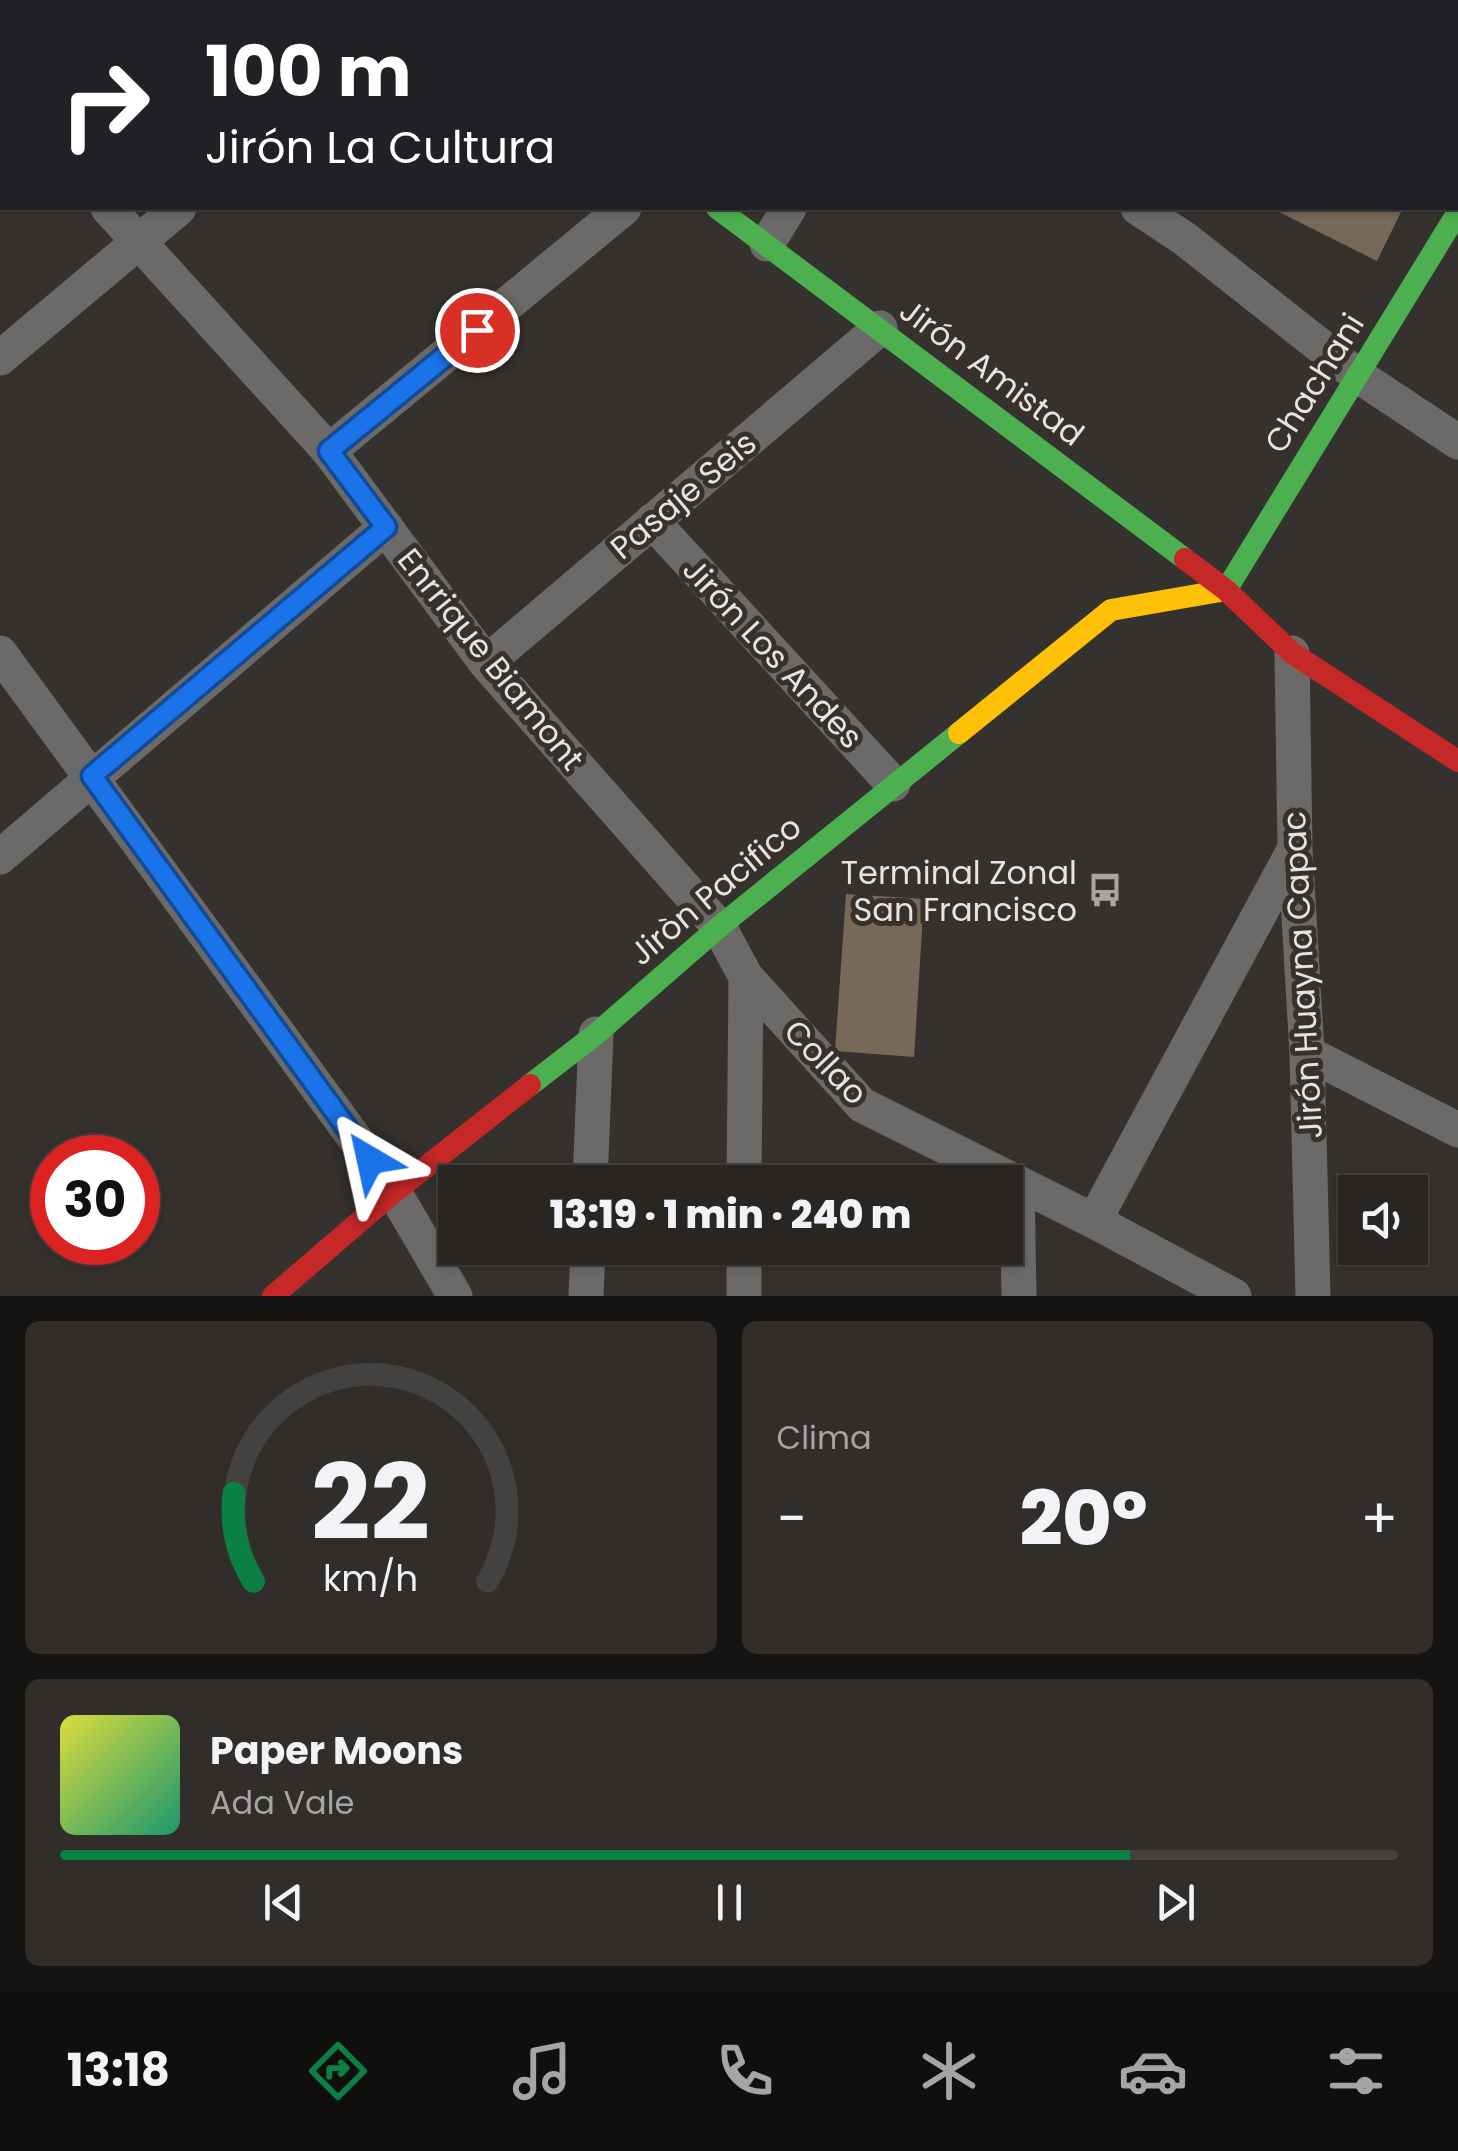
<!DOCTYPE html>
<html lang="es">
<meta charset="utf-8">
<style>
:root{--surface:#282522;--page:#302d2a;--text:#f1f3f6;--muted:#a5a5a5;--line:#444240;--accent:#0b8043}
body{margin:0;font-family:Poppins,sans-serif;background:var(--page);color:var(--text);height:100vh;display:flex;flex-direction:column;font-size:38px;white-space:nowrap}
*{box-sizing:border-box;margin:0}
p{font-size:32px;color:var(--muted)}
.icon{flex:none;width:55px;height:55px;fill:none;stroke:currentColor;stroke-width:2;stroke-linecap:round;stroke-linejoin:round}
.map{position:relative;height:1296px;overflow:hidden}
.panel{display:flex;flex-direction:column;gap:25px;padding:25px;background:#161413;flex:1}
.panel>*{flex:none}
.banner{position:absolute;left:0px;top:0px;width:1460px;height:210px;box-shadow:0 2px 8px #0004,0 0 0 2px var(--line);background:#202124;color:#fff;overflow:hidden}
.controls{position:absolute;left:1338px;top:1175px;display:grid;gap:20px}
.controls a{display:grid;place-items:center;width:90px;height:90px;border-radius:0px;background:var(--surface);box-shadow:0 2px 8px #0004,0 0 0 2px var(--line);font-size:50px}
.speed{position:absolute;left:30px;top:1135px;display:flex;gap:20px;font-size:50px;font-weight:700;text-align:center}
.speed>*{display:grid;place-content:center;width:130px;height:130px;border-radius:50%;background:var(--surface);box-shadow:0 2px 8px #0004,0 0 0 2px var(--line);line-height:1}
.speed .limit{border:15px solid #d22;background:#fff;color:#111}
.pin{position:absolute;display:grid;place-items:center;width:85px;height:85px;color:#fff;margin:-42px;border:5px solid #fff;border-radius:50%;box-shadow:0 2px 10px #0007}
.me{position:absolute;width:110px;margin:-55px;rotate:324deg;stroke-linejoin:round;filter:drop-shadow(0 0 8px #0008)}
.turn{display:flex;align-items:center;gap:35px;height:210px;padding:0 40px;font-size:45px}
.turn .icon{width:130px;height:130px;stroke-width:2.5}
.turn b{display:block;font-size:70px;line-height:85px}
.big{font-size:75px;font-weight:800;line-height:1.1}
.panel .tile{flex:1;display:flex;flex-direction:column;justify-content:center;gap:15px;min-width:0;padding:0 35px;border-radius:15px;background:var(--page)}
.panel .dial{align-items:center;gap:0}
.dial svg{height:260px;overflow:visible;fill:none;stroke:var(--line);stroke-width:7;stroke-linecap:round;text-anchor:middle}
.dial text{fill:var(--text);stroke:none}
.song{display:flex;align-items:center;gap:30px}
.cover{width:120px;height:120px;border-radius:15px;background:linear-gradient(135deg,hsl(60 70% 55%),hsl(160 70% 35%))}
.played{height:10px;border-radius:5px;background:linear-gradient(90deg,var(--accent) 80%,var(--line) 80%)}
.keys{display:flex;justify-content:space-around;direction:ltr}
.heat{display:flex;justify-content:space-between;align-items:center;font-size:55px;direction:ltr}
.panel .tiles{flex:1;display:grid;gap:25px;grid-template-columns:1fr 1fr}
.tile:last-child{grid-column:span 2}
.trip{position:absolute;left:438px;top:1165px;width:585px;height:100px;border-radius:0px;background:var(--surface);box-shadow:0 2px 8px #0004,0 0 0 2px var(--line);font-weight:800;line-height:100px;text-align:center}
.dock{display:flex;height:160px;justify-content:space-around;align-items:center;background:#100f0e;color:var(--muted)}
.dock .icon{width:70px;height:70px}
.dock .on{color:var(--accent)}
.dock b{font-size:45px;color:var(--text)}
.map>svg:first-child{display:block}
.building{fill:#776858}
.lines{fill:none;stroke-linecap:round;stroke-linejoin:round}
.street{stroke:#6b6a68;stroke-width:35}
.fast{stroke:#4caf50;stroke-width:22}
.slow{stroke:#ffc107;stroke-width:22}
.jam{stroke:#c62828;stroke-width:22}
.route-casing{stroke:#114b97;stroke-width:25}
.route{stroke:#1a73e8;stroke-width:18}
.labels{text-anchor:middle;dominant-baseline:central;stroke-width:10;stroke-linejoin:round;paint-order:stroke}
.street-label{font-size:32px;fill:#e7e3de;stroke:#38312b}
.poi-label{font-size:32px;fill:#e7e3de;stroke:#38312b;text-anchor:end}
</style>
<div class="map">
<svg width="1458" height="1296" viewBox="0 0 1458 1296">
<rect width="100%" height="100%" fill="#35312e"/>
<path class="building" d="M1271,208H1403L1377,261Z
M846,894L924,899L914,1057L835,1051Z"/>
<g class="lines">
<path class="street" d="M841,0L844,2
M104,2L107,0
M902,2V0
M1238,2L1239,0
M0,76L2,78
M108,208L329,451L486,663L719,927L746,977L862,1105L1094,1221L1234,1296
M1138,208L1185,239L1357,375L1458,442
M767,244L789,208
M0,358L179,208
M329,451L624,208
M652,521L893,784
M0,653L394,1192L455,1296
M1292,653L1295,849L1307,1053L1313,1296
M486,663L880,328
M0,857L386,527
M1307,1053L1458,1130
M590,1182L596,1034
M744,1182L746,977
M1017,1182L1019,1296
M1094,1221L1294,850
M586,1296L588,1248
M744,1296V1248"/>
<path class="fast" d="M432,0L435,2
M717,208L1185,559
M1226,590L1458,212
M530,1085L596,1034L719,927L959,733"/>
<path class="slow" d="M959,733L1111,610L1226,590"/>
<path class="jam" d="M1185,559L1226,590L1292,653L1458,761
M273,1296L394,1192L530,1085"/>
</g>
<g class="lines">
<g class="route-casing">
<path id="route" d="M370,1160L92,776L386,527L329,451L477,330"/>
</g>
<use href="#route" class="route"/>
</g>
<defs>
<g id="bus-bare" transform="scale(2.7)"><path d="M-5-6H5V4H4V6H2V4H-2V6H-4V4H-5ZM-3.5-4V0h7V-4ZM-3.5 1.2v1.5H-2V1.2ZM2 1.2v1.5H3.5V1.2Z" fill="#a9a5a0" stroke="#38312b" stroke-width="2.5" paint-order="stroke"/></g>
</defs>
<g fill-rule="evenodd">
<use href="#bus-bare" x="1105" y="890"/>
</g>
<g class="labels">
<g class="street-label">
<text transform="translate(992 372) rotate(37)">Jirón Amistad</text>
<text transform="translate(1314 383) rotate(-58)">Chachani</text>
<text transform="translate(683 495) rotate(-40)">Pasaje Seis</text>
<text transform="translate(773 653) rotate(47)">Jirón Los Andes</text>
<text transform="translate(491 659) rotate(51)">Enrrique Biamont</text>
<text transform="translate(715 890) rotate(-40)">Jiròn Pacifico</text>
<text transform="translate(1302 975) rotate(-93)">Jirón Huayna Capac</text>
<text transform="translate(826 1062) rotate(46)">Collao</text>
</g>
<g class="poi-label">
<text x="1077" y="872">Terminal Zonal<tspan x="1077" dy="37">San Francisco</tspan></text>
</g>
</g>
</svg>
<div class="controls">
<a><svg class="icon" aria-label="sound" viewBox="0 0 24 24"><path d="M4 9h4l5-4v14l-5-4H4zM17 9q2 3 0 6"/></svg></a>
</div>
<div class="speed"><div class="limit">30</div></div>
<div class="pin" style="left:477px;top:330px;background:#d93025"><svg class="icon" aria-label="arrive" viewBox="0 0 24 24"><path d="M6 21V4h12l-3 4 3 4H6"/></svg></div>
<svg class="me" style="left:370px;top:1160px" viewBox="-20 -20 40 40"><path d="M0-17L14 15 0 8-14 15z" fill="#1a73e8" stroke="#fff" stroke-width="4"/></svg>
<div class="trip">13:19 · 1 min · 240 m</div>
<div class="banner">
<div class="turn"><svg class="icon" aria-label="right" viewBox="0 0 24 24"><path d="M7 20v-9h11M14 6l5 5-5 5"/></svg><div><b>100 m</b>Jirón La Cultura</div></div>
</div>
</div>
<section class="panel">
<div class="tiles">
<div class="tile dial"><svg viewBox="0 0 100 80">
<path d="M14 69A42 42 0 1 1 86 69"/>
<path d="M14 69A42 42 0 0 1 8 42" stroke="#0b8043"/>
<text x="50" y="56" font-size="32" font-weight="700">22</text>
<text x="50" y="72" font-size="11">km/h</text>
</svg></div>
<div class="tile"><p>Clima</p>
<div class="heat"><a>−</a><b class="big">20°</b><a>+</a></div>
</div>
<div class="tile">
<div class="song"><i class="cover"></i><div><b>Paper Moons</b><p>Ada Vale</p></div></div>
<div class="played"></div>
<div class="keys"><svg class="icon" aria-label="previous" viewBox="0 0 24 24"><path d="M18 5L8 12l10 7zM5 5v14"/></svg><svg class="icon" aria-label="pause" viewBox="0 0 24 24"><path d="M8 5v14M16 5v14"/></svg><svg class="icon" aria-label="next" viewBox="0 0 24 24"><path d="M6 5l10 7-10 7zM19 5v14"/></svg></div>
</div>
</div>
</section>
<nav class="dock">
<b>13:18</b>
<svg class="icon on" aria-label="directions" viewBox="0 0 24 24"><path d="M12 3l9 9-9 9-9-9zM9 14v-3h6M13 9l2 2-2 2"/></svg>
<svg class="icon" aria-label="music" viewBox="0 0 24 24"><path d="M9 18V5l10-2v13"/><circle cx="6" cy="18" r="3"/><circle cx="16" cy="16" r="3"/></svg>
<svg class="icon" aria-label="phone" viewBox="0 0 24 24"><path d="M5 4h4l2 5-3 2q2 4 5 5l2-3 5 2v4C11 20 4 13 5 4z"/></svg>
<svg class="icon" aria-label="climate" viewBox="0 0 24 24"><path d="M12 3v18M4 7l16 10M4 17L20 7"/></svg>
<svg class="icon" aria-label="car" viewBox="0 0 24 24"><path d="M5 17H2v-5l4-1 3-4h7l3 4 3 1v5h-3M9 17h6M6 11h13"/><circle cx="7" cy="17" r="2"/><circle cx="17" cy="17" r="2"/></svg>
<svg class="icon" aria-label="filters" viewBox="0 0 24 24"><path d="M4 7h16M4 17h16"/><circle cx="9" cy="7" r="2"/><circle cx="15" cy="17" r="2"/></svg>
</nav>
